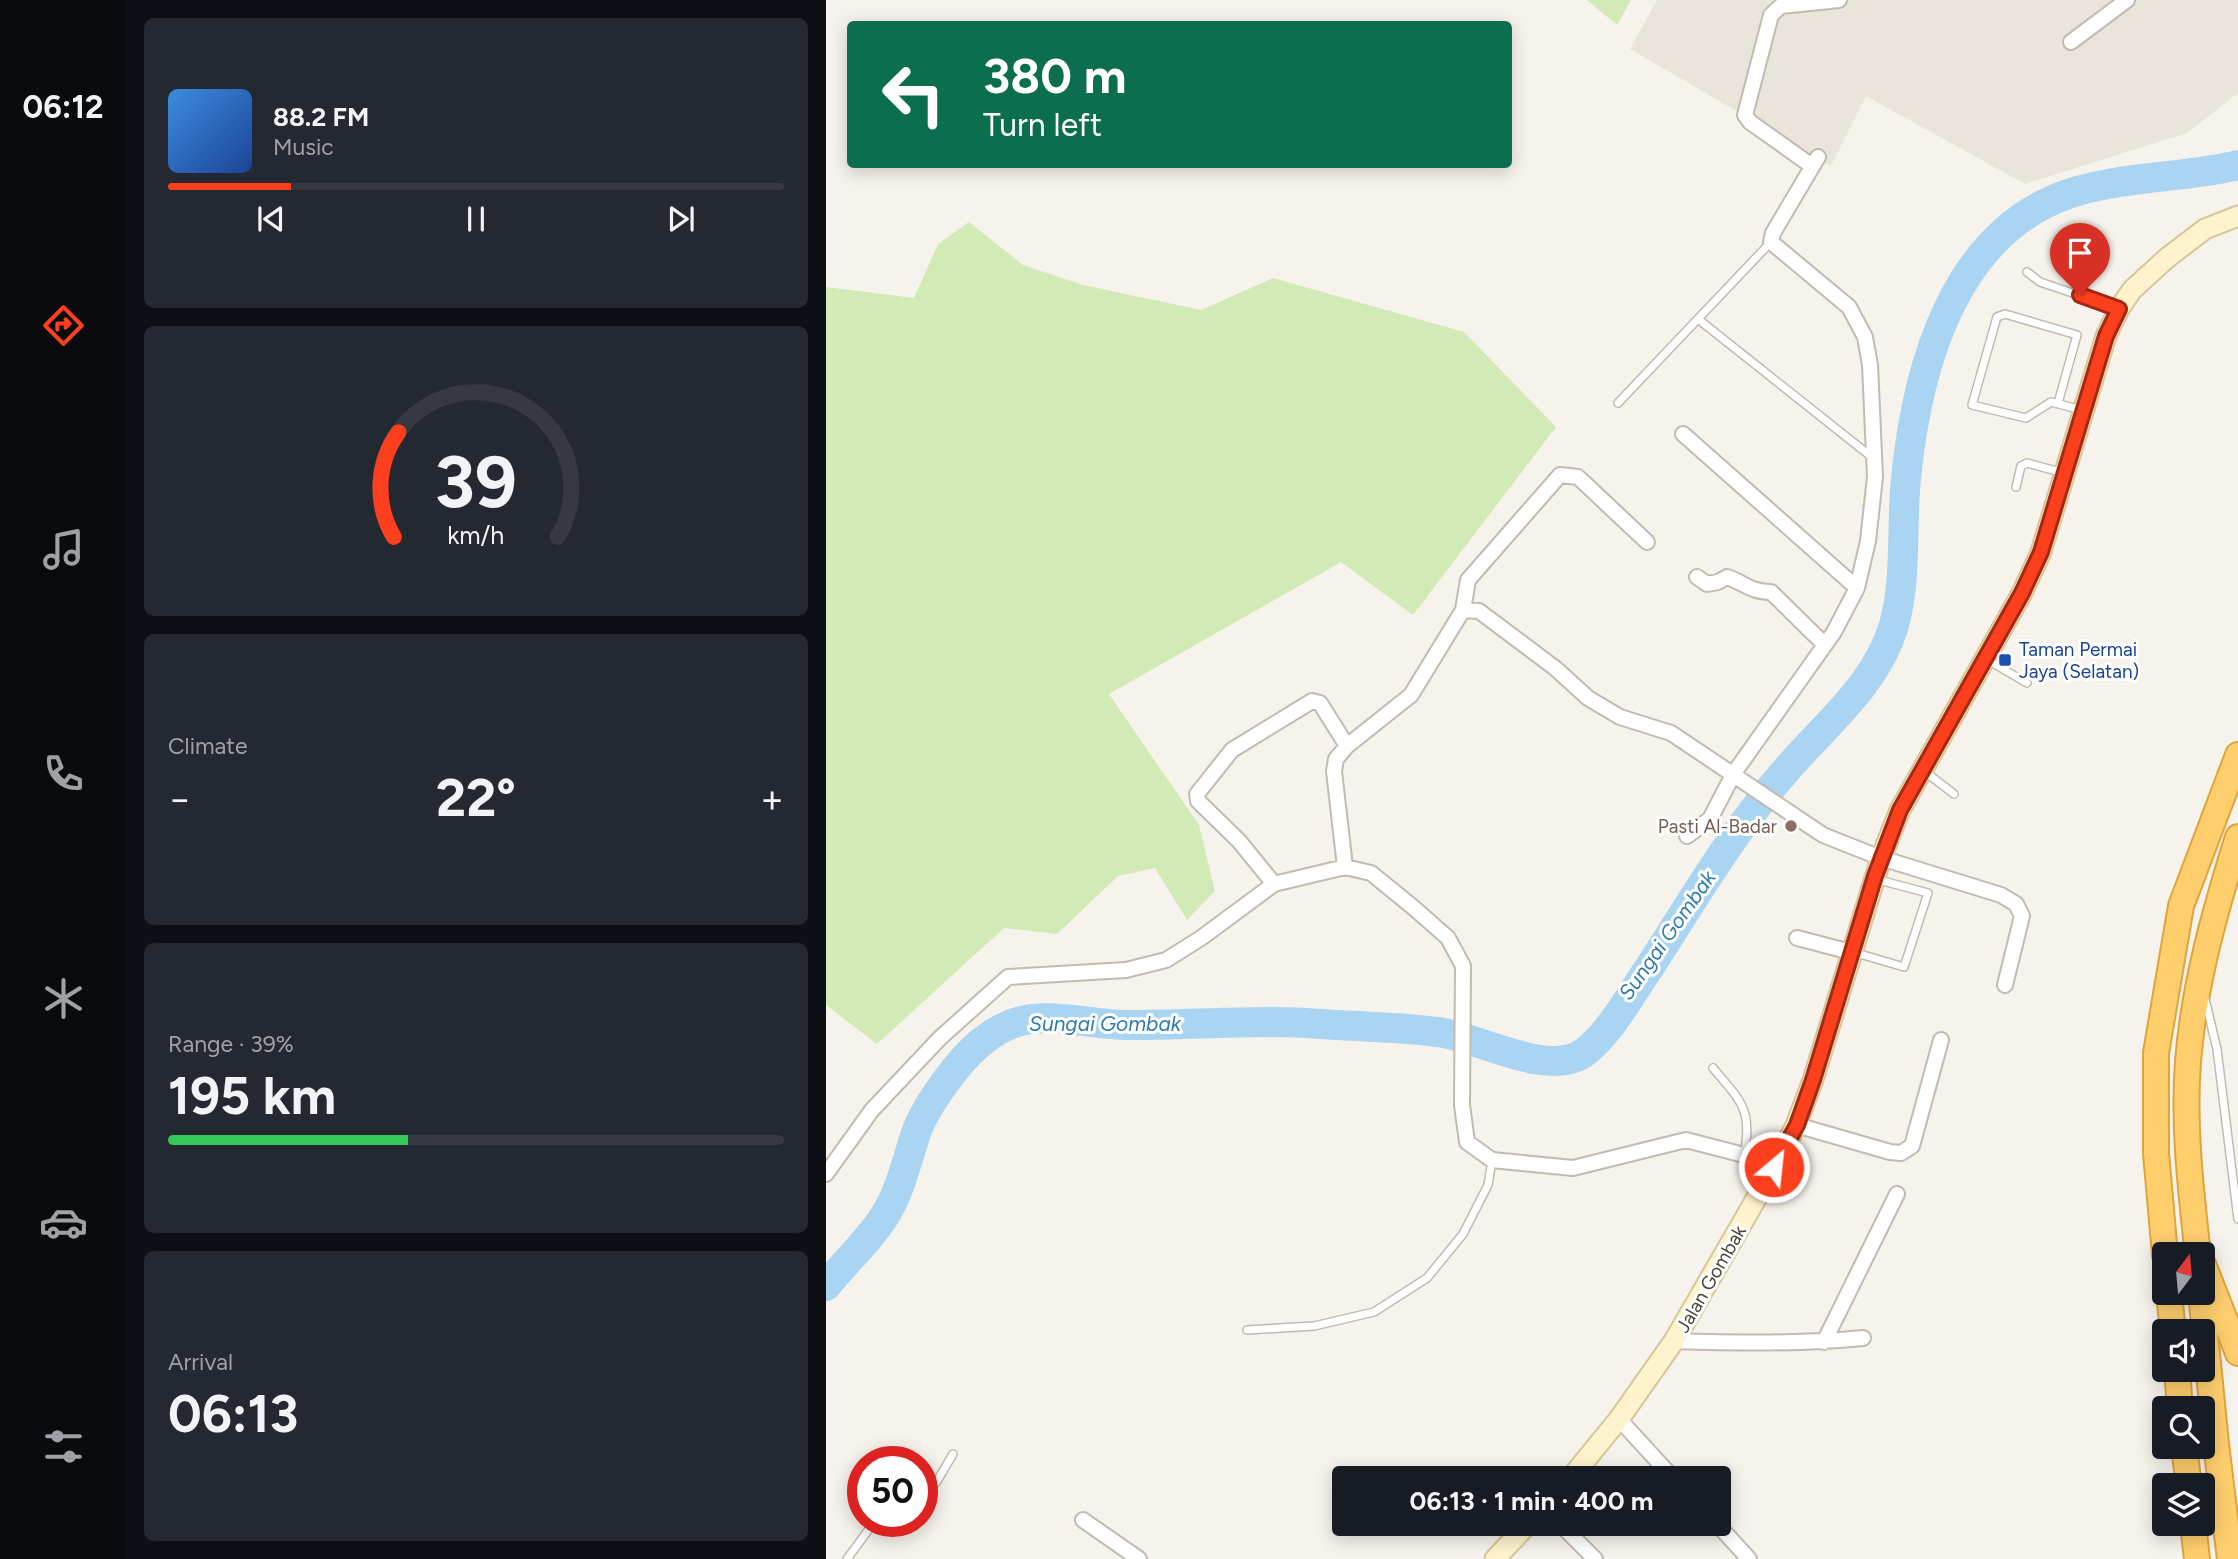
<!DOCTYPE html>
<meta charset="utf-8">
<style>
:root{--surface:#171b24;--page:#242831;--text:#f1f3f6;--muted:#9ea1a6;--line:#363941;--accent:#fc3f1d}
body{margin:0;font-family:Figtree,sans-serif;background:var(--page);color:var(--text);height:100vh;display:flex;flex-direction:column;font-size:26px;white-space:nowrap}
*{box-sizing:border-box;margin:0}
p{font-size:23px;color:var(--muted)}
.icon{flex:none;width:38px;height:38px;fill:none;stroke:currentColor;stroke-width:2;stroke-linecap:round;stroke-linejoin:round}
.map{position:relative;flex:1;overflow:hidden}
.sheet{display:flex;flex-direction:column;gap:18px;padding:18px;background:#0d0f14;width:700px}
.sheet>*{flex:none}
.guide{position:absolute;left:21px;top:21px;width:665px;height:147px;border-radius:7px;box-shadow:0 4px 18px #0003;background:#0b6e4f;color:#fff;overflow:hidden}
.needle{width:46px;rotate:16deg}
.tools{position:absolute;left:1326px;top:1242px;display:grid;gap:14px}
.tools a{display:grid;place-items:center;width:63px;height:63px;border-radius:7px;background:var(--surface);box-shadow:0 4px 18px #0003;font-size:35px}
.speed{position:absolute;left:21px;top:1446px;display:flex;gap:14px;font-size:35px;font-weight:700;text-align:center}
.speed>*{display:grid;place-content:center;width:91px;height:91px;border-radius:50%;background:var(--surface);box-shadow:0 4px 18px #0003;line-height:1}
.speed .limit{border:10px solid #d22;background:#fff;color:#111}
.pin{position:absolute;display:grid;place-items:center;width:60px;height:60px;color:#fff;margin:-72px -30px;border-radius:50% 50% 50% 0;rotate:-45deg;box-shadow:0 0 7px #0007}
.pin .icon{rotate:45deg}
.me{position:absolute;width:77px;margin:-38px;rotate:28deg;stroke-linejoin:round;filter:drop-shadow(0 0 5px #0008)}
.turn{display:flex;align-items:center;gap:24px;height:147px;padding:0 21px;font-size:32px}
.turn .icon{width:91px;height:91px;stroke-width:2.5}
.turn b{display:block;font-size:49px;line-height:60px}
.big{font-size:52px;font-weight:700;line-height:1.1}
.sheet .tile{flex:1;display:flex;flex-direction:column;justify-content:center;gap:10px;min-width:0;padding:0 24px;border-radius:10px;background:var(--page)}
.sheet .dial{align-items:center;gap:0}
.dial svg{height:182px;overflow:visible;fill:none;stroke:var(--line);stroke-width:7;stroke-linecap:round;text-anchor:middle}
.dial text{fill:var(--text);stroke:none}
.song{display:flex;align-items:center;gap:21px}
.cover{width:84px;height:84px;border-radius:10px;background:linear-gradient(135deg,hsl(210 70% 55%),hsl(220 70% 35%))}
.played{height:7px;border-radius:4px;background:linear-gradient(90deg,var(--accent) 20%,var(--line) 20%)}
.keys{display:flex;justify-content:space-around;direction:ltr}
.heat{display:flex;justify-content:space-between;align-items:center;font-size:38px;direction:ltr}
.charge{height:10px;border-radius:5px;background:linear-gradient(90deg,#34c759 39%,var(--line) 0)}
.trip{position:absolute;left:506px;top:1466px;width:399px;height:70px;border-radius:7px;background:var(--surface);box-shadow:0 4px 18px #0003;font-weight:700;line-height:70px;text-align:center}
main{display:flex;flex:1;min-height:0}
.menu{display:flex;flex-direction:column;width:126px;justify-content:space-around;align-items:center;background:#090b0e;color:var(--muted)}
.menu .icon{width:49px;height:49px}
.menu .current{color:var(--accent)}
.menu b{font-size:32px;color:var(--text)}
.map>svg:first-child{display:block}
.residential{fill:#eae5da}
.green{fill:#d2eab5}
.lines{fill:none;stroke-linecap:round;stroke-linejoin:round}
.river{stroke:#a9d4f2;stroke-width:30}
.service-casing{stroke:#c2bbae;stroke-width:10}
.minor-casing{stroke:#c2bbae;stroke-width:18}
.secondary-casing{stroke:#d6c79b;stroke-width:23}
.motorway-casing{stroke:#e0a43c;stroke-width:28}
.service{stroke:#fff;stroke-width:7}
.minor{stroke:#fff;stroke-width:14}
.secondary{stroke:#fff3cd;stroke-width:19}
.motorway{stroke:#ffcf6e;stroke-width:24}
.route-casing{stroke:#a42913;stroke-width:18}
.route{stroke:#fc3f1d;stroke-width:12}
.transit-dot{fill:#1a4fb4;stroke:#fff;stroke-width:2.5}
.education-dot{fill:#8d6e63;stroke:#fff;stroke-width:2.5}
.labels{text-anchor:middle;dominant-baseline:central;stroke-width:6;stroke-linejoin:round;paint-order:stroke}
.transit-label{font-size:19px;fill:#164399;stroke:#fff;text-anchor:start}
.education-label{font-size:19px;fill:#785e54;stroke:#fff;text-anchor:end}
.street-label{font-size:19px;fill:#4b4439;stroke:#fff}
.water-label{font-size:21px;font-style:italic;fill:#2e7ab2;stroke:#fff}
</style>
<main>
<nav class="menu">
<b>06:12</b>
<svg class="icon current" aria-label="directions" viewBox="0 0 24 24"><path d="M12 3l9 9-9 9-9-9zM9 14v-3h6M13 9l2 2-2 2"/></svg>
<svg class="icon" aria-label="music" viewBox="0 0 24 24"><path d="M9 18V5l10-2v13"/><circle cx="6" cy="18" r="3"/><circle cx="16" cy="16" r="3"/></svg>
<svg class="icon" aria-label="phone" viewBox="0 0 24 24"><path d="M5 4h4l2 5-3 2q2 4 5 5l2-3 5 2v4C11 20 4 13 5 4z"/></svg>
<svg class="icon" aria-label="climate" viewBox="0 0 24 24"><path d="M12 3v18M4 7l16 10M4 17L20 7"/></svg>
<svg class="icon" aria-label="car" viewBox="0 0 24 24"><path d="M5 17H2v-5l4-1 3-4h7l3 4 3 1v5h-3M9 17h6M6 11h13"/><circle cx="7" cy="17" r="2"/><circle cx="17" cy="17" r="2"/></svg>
<svg class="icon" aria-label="filters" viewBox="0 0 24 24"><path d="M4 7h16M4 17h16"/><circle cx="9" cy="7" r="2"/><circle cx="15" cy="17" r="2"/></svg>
</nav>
<section class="sheet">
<div class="tile">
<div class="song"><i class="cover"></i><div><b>88.2 FM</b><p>Music</p></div></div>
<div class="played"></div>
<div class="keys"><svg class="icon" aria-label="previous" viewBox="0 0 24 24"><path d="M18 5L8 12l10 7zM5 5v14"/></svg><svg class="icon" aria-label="pause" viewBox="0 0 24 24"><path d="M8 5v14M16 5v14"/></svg><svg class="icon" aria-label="next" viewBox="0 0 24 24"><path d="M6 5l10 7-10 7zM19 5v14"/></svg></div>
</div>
<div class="tile dial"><svg viewBox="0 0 100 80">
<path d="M14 69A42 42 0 1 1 86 69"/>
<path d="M14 69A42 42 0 0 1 16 23" stroke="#fc3f1d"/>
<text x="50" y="56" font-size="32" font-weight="700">39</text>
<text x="50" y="72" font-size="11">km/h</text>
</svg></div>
<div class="tile"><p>Climate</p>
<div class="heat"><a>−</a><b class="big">22°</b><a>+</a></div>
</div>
<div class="tile"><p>Range · 39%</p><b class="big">195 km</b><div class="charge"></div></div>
<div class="tile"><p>Arrival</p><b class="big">06:13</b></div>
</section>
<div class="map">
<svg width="1412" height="1559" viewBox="0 0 1412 1559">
<rect width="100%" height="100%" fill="#f6f3ec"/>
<path class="residential" d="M831,0H1412V93L1361,133L1199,184L1040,96L1005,166L804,49Z"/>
<path class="green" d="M761,0H805L791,25Z
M143,222L197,265L257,285L375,310L447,278L638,332L730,427L587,615L515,562L283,694L373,825L389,891L361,920L329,868L292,876L231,934L178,928L51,1044L0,1005V287L88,298L112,244Z"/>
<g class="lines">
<path class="river" d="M0,1286C19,1262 45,1239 61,1212C75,1188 81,1160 90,1133C100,1105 134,1058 158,1040C168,1032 183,1024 195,1021C229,1013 267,1025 301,1025C350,1025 400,1022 449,1022C477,1022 505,1025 533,1026C561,1028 590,1028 618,1033C657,1040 725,1078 759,1052C784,1033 805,994 823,968C867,900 908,829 962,768C1000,724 1051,684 1068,625C1081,577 1075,528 1080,478C1091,368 1127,232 1245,193C1298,176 1358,178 1412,165"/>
<g class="service-casing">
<path id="service" d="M1201,272L1214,282L1291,308
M872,319L1047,458
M792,403L945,242
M1232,403L1251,335L1179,314L1171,317L1146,405L1200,418L1225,402L1256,410
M1190,487L1195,466L1201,463L1238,473
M1160,659L1201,683
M1097,770L1128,794
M1027,952L1078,967L1102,893L1053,880V881
M1379,999L1391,1049L1412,1219
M887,1068C915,1101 927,1110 918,1155
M421,1330L488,1326L548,1312L601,1278L637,1234L662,1185L666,1160
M96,1486L110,1483L127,1454
M21,1559L49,1521"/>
</g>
<g class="minor-casing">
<path id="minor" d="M1245,42L1301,0
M986,166L924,122L919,115L945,15L955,6L1013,0
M857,434L1031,588
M871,577L881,584L892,582L901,577C919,583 924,592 945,592L998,644
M637,610L642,580L734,475L752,477L821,542
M861,836L884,819L908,773L1008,632L1031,588L1042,541L1049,477L1044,365L1039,337L1023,307L945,242L947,233L992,157
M519,867L508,771L510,759L521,746L585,695L637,610L653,611L729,668L762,698L794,717L845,733L997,835L1055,858L1175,895L1190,904L1196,916L1179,985
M448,884L413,841L372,801L371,794L406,750L486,701L494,703L521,746
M971,938L1025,952
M970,1125L1064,1152L1075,1153L1086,1146L1115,1040
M0,1174L46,1110L114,1038L182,977L300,970L340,960L375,938L448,884L519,867L545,873L588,908L622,938L637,966L636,1105L641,1142L666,1160L747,1168L860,1140L918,1155L948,1167
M848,1341C911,1343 974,1344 1037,1338
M998,1342L1071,1194
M793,1419L848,1479
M257,1520L313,1559
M734,1524L769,1559
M891,1524L923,1559"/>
</g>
<g class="secondary-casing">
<path id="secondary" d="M744,1479L793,1419L848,1341L952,1161L970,1125L987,1080L1055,858L1074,810L1196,593L1215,552L1280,336L1293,309L1306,290L1341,258L1379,229L1412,216
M669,1559L702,1524"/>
</g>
<g class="motorway-casing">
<path id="motorway" d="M1339,1255L1330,1153V1053L1355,906L1412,755
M1372,1255C1365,1191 1357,1126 1362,1062C1368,984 1389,911 1412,837
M1377,1264L1412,1353
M1343,1293L1347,1332
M1375,1293L1390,1444L1404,1559
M1351,1370L1354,1409
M1358,1447L1363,1486
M1367,1524L1371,1559"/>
</g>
<use href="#service" class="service"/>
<use href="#minor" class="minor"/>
<use href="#secondary" class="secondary"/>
<use href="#motorway" class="motorway"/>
</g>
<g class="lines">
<g class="route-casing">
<path id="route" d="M948,1167L971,1125L987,1080L1049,876L1074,810L1196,593L1215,552L1280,336L1293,309L1254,295"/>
</g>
<use href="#route" class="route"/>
</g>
<rect class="transit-dot" x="1172" y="653" width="14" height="14" rx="3.5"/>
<circle class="education-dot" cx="965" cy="826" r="7"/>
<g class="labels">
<g class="transit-label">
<text x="1193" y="649">Taman Permai<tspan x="1193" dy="22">Jaya (Selatan)</tspan></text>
</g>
<g class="education-label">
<text x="951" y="826">Pasti Al-Badar</text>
</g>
<g class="street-label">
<text transform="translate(885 1279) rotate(-60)">Jalan Gombak</text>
</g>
<g class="water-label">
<text transform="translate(841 935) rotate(-55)">Sungai Gombak</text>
<text x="279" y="1023">Sungai Gombak</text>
</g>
</g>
</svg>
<div class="tools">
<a><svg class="needle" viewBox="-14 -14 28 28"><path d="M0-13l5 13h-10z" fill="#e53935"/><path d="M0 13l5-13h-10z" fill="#9ea1a6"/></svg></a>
<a><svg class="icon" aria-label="sound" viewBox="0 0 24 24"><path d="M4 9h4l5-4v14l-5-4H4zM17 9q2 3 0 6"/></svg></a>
<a><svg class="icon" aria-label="search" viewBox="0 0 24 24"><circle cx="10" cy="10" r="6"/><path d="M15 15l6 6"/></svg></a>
<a><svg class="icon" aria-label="layers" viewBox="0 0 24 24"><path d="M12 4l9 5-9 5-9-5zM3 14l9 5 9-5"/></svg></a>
</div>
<div class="speed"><div class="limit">50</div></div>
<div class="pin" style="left:1254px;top:295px;background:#d93025"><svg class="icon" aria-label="arrive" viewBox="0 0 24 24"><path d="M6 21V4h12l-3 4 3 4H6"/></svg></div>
<svg class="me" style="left:948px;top:1167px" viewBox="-20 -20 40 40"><circle r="17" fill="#fc3f1d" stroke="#fff" stroke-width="3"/><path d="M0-11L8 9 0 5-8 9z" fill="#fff"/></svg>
<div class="trip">06:13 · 1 min · 400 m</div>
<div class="guide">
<div class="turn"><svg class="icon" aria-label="left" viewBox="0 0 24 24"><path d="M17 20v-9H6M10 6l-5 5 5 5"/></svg><div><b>380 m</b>Turn left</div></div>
</div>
</div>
</main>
